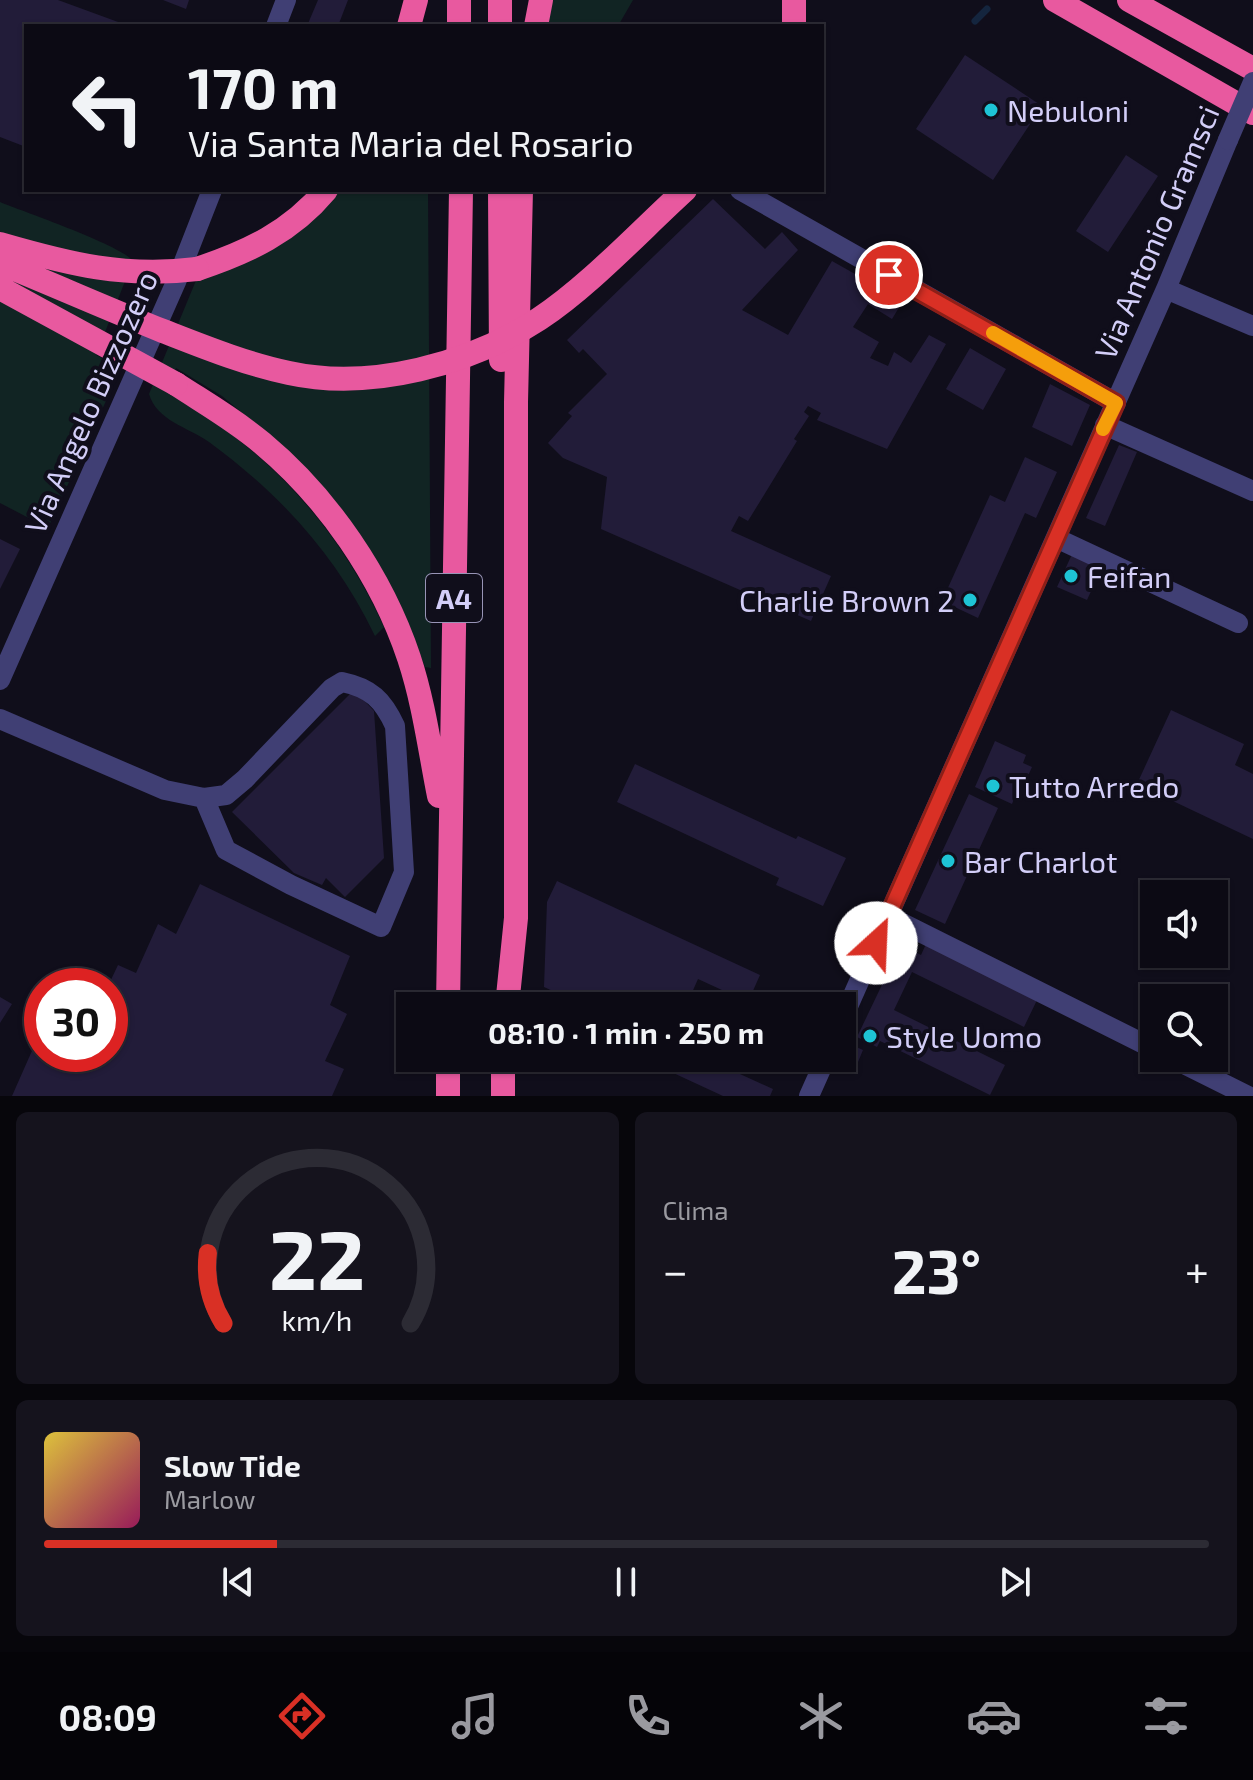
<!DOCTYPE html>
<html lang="it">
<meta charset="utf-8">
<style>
:root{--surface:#0c0a14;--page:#15131d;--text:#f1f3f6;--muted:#9a9aa0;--line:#2c2b34;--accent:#d93025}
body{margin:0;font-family:"Exo 2",sans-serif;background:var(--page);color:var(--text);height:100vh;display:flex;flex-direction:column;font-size:30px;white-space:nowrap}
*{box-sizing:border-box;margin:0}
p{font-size:26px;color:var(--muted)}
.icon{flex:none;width:44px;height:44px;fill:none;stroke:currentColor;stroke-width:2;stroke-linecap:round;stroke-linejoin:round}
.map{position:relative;height:1096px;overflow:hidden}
.details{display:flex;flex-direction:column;gap:16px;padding:16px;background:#07060b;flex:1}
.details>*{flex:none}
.guide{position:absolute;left:24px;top:24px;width:800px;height:168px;border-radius:0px;box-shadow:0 2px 6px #0004,0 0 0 2px var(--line);background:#0c0a14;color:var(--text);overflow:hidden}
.fabs{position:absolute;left:1140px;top:880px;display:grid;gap:16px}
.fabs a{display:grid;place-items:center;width:88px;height:88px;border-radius:0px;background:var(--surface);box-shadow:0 2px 6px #0004,0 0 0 2px var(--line);font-size:40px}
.speed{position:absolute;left:24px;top:968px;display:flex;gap:16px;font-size:40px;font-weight:700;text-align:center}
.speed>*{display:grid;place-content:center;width:104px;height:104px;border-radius:50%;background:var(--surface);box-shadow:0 2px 6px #0004,0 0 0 2px var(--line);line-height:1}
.speed .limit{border:12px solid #d22;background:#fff;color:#111}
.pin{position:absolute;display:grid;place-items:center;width:68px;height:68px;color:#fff;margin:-34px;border:4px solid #fff;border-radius:50%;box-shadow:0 2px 8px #0007}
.me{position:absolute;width:88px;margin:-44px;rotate:25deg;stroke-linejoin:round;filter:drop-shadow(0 0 6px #0008)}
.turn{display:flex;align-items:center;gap:28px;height:168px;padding:0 32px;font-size:36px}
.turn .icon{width:104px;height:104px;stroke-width:2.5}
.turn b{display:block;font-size:56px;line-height:68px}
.big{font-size:60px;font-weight:700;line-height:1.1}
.details .widget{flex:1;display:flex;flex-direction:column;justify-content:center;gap:12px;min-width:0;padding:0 28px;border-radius:12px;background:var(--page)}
.details .dial{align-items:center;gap:0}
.dial svg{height:208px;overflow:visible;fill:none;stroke:var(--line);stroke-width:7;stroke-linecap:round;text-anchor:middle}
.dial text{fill:var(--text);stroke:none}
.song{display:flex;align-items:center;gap:24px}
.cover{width:96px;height:96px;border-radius:12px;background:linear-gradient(135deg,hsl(50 70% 55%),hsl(330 70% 35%))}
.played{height:8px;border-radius:4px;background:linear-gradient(90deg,var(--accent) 20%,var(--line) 20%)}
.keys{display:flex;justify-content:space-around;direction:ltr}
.heat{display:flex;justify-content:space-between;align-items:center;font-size:44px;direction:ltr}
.details .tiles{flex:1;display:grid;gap:16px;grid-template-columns:1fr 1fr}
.widget:last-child{grid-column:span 2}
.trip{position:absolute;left:396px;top:992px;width:460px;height:80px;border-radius:0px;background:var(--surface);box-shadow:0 2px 6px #0004,0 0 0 2px var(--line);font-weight:700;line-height:80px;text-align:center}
.tabs{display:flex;height:128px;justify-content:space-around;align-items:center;background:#050408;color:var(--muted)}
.tabs .icon{width:56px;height:56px}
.tabs .selected{color:var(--accent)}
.tabs b{font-size:36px;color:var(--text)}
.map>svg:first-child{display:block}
.green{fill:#112423}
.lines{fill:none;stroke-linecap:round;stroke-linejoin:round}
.stream{stroke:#14253e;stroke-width:7}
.building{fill:#221c39}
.minor{stroke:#403f74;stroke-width:20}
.highway{stroke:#e8599f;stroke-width:24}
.minor-bridge{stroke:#403f74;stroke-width:20}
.highway-bridge{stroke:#e8599f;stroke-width:24}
.route-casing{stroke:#8d1f18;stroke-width:20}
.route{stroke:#d93025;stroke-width:14}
.slow{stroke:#f59e0b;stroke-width:14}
.poi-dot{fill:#1ec4d5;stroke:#100e1b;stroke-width:3}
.labels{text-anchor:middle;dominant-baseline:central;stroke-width:8;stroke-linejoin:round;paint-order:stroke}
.shield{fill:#100e1b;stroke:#9894b6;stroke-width:2}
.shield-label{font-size:28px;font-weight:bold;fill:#d3cef8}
.poi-label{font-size:30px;fill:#d3cef8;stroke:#100e1b;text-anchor:start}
.street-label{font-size:30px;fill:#d3cef8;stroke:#100e1b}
</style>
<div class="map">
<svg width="1253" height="1096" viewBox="0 0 1253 1096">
<rect width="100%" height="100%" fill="#100e1b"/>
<path class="green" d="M539,0H633L618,26H537Z
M338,190H428L431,668L425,667L404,615L272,438L222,396L176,368L166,391C265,448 336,522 384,627L375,636C336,555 281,495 209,442C188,427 157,421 149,394L197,278L328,202Z
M0,202C24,212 121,245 133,261L96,355L121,368L48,528L0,503Z"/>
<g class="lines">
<path class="stream" d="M975,21L987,9"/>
</g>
<path class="building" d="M0,0H58L129,26H26V147L0,137Z
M163,0H189L186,9Z
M318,0H348L338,26H307Z
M965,55L1042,106L993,180L916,129Z
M1126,155L1158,176L1108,252L1076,231Z
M713,199L765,249L782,232L798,250L742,310L788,335L832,261L903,301L892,319L868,304L853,327L879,342L870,358L888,366L894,352L911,363L929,335L946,344L887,449L817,420L821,413L808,406L804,412L809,416L794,439L797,441L748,521L739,516L731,531L831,576L811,621L601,529L607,477L563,458L548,443L572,416L568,413L607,374L583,349L579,353L567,340Z
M970,348L1006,369L983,410L946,389Z
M1050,384L1090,405L1072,446L1032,427Z
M1119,445L1137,452L1105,526L1086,518Z
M1025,457L1057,472L1036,518L1025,513L978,618L942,601L990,495L1005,502Z
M0,539L20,549L0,589Z
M1073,552L1103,565L1087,600L1057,587Z
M354,690L374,711L384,858L345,897L326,878L322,885L294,873L232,812Z
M1171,710L1244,744L1235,765L1253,774V839L1137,784Z
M995,741L1026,755L1023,763L1032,767L1019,796L1016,794L1012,804L975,787Z
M635,764L796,839L798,836L846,858L823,906L776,885L779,878L617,802Z
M969,794L998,808L945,924L915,910Z
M557,881L760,975L748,1002L698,979L686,1006H549L555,992L544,987L547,902Z
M200,884L350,956L330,1005L347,1014L325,1061L344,1069L332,1096H12L35,1044L42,1048V1054H110V986H108L118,965L136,973L158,924L176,934Z
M926,944L1038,998L1024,1027L912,972L894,1010L1005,1065L990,1095L880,1041L877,1047L857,1037L901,945L921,955Z
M0,997L12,1004L0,1023Z
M854,1046L863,1050L858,1062L849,1058Z
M641,1058H705L773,1089L770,1096H723Z"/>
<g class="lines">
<path class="minor" d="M276,26L286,0
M740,190L1116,403
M1166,289L1253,326
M1105,425L1253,491
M1056,538L1238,623
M0,680L176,282L212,190
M0,719L165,790L204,798L226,795L245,779L332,688L342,682C371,688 383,700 395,726L404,872L381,927L291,885L226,850L204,798
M888,916L1154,1049
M842,1020L1166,289L1228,140
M1172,1058L1248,1096
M809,1096L826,1058"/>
<path class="highway" d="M459,0V26
M500,0V26
M1055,0L1253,113
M1129,0L1253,69
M409,26L416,0
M536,26L541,0
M794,26V0
M500,190L501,360
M197,269C248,252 291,232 326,190
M176,384C205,403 235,420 262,443C328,498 382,577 409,658C424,703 430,751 439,796
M448,1006L461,190
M507,1006L516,918V402L521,190
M503,1058V1096
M448,1096V1058"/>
<path class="minor-bridge" d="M1228,140L1253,82"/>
<path class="highway-bridge" d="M0,244C69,264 124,278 197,269
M0,263C54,285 108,309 163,331C204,347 246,364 289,373C371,391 470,364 539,319C588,287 640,231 685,190
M0,288L176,384"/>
</g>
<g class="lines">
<g class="route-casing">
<path id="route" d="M876,943L1116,403L889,275"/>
</g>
<use href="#route" class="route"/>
<path class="slow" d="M993,333L1116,403L1103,429"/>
</g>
<g class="poi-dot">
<circle cx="991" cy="110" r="8"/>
<circle cx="1071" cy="576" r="8"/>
<circle cx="970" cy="600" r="8"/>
<circle cx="993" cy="786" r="8"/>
<circle cx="948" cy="861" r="8"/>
<circle cx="870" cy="1036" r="8"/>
</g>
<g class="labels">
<rect class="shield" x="426" y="574" width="56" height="48" rx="6"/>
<g class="shield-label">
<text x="454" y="598">A4</text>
</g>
<g class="poi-label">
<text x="1007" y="110">Nebuloni</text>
<text x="1087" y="576">Feifan</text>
<text x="954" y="600" text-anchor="end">Charlie Brown 2</text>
<text x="1009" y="786">Tutto Arredo</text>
<text x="964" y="861">Bar Charlot</text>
<text x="886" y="1036">Style Uomo</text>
</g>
<g class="street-label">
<text transform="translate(1156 232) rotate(-67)">Via Antonio Gramsci</text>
<text transform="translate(90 402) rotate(-66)">Via Angelo Bizzozero</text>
</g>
</g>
</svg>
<div class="fabs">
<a><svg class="icon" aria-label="sound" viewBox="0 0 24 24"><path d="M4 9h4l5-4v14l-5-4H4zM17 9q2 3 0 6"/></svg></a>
<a><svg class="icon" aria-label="search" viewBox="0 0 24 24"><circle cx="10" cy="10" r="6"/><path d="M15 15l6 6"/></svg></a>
</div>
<div class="speed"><div class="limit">30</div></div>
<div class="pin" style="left:889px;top:275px;background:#d93025"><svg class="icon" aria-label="arrive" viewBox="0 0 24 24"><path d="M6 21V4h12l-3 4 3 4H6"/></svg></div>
<svg class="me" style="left:876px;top:943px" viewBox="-20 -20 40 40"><circle r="19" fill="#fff"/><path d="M0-13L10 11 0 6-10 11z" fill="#d93025"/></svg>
<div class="trip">08:10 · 1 min · 250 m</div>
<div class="guide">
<div class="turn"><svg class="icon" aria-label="left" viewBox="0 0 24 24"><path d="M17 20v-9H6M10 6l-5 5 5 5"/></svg><div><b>170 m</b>Via Santa Maria del Rosario</div></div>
</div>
</div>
<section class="details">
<div class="tiles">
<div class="widget dial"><svg viewBox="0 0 100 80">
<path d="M14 69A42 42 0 1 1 86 69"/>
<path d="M14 69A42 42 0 0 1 8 42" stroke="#d93025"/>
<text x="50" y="56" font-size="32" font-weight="700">22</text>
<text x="50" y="72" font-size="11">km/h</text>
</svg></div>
<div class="widget"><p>Clima</p>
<div class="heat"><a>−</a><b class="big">23°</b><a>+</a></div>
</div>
<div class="widget">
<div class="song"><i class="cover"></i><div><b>Slow Tide</b><p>Marlow</p></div></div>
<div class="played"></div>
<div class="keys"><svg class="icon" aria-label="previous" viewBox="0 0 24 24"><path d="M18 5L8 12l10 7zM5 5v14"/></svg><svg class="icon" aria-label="pause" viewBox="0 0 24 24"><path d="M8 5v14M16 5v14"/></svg><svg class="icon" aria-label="next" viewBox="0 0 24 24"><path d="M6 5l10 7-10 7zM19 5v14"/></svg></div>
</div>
</div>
</section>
<nav class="tabs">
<b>08:09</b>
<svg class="icon selected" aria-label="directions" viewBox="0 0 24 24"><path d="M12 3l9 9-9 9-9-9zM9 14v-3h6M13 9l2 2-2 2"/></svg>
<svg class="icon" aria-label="music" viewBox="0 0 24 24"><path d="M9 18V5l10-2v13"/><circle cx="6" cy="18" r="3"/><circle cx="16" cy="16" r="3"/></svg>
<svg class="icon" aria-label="phone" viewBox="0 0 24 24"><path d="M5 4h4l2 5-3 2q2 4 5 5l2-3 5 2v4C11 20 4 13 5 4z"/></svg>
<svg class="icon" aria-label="climate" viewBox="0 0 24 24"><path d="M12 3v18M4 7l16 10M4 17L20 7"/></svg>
<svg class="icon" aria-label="car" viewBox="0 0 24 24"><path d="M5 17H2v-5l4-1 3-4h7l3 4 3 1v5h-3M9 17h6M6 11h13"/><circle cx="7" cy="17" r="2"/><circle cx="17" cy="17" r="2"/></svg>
<svg class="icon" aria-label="filters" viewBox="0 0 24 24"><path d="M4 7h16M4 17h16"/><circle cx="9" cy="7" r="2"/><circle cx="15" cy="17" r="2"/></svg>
</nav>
